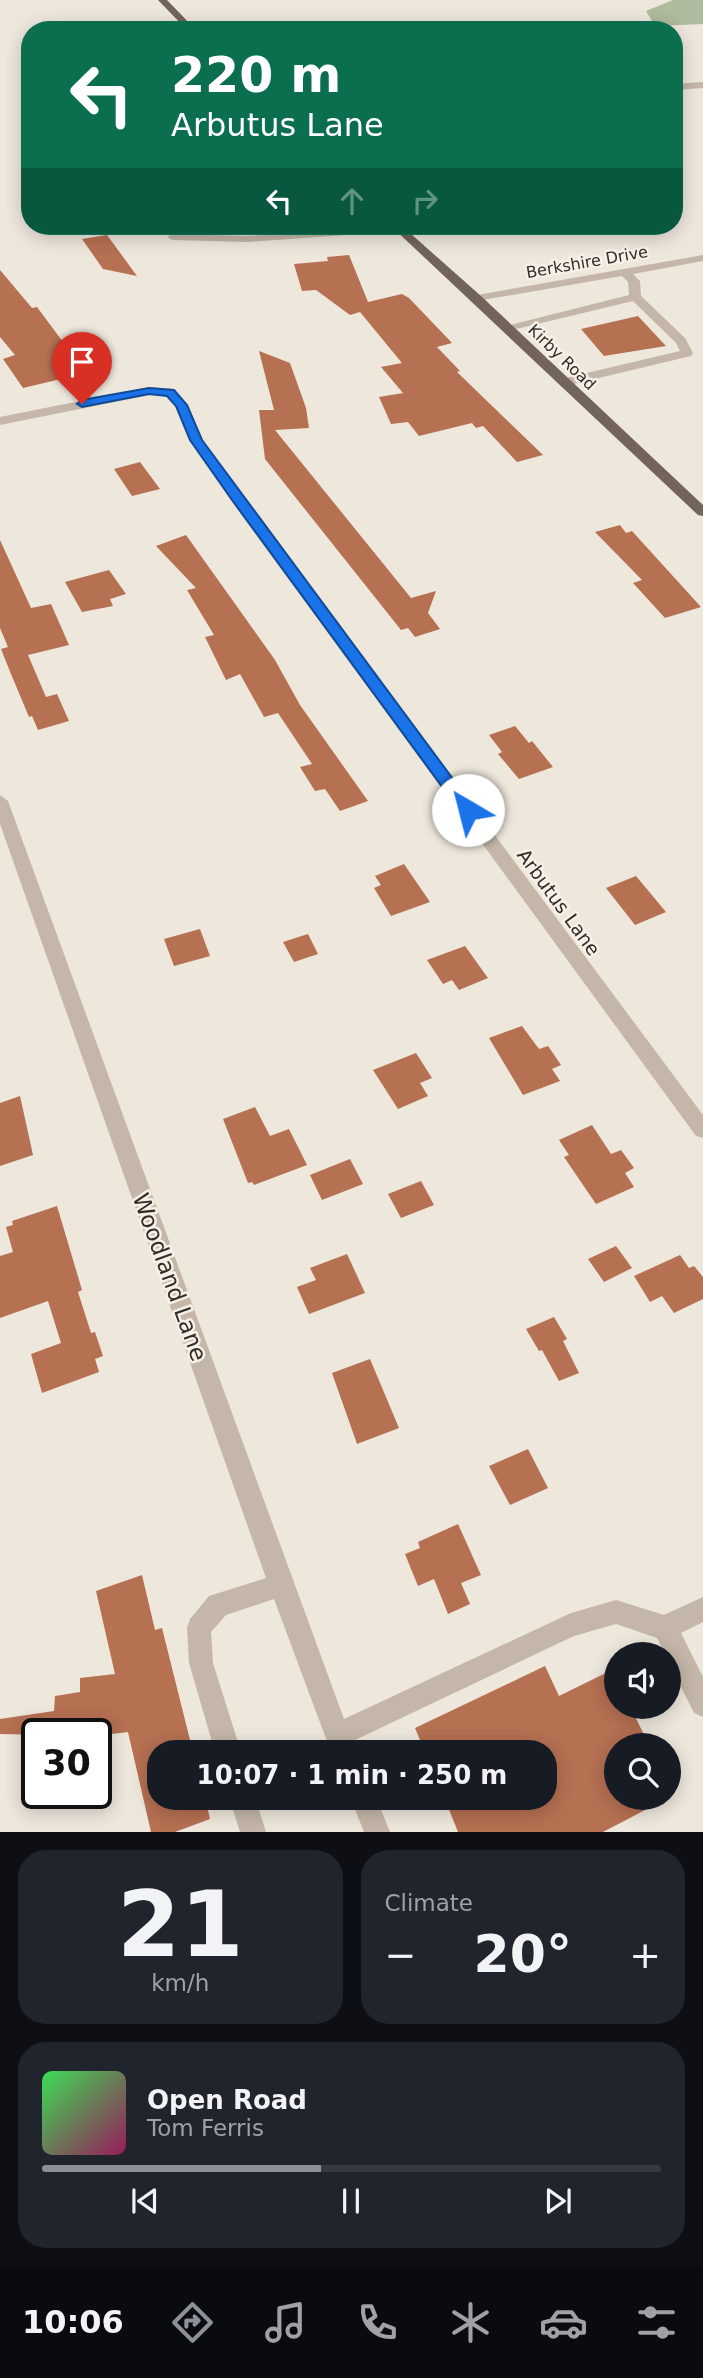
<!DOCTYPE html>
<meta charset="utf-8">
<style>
:root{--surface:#171b24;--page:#20242c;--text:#f1f3f6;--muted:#9ea1a6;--line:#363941;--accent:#8c9099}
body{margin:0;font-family:"DejaVu Sans",sans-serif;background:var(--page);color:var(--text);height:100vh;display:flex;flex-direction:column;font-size:26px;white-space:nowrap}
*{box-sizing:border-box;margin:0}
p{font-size:23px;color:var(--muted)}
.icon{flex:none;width:38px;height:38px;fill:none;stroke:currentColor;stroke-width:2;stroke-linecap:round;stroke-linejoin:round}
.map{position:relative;height:1832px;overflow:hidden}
.panel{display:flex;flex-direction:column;gap:18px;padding:18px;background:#0d0f14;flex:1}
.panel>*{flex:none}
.top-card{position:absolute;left:21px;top:21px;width:662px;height:214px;border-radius:28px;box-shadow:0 4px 18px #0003;background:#0b6e4f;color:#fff;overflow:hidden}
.controls{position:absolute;left:604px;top:1642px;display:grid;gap:14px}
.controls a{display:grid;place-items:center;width:77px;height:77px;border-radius:50%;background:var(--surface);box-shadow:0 4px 18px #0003;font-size:35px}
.speed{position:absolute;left:21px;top:1718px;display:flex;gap:14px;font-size:35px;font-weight:700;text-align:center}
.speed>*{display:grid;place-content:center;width:91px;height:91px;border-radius:50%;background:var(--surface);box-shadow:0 4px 18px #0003;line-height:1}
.speed .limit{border:4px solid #111;border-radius:10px;background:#fff;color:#111}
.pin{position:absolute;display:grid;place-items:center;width:60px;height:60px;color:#fff;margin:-72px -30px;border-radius:50% 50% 50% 0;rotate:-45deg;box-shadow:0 0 7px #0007}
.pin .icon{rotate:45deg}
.me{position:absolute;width:77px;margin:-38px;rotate:323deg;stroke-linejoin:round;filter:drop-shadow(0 0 5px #0008)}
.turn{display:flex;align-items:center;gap:24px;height:147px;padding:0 35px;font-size:32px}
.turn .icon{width:91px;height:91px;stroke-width:2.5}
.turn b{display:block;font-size:49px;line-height:60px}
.lanes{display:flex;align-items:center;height:66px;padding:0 35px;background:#0003;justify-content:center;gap:35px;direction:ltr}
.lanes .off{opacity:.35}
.big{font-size:52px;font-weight:700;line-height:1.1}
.panel .tile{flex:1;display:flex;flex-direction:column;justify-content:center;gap:10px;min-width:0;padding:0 24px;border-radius:28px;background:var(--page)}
.panel .dial{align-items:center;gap:0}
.dial b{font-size:91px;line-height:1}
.song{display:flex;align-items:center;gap:21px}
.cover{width:84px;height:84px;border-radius:10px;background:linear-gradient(135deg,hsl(130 70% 55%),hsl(330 70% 35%))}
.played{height:7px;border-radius:4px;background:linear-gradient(90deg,var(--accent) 45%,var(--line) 45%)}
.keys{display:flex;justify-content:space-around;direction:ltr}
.heat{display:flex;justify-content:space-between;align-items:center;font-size:38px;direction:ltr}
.panel .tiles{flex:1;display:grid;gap:18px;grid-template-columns:1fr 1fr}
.tile:last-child{grid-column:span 2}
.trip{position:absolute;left:147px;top:1740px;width:410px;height:70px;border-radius:28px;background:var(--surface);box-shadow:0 4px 18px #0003;font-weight:700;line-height:70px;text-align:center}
.menu{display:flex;height:112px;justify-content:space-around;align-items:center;background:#090b0e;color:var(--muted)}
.menu .icon{width:49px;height:49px}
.menu .selected{color:var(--accent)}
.menu b{font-size:32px;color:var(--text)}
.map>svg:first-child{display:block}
.green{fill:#afbb9e}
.building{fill:#b67052}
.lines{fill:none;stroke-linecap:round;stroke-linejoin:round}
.minor{fill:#c4b7a9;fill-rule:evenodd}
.major{fill:#73645b;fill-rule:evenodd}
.route{fill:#1a73e8;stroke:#114b97;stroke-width:2}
.labels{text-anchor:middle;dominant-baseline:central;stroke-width:5;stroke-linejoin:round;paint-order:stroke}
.far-street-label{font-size:16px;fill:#332c28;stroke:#f6f0e7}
.street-label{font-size:19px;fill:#332c28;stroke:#f6f0e7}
.near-street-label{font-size:23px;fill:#332c28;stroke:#f6f0e7}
</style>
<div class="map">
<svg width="703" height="1832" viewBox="0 0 703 1832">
<rect width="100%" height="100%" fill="#eee7dc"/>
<path class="green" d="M673,0H703V24L655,26L646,11Z"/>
<path class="building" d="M107,235L137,276L103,269L82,239Z
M349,255L368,302L402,294L409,298L452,343L437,347L460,371L457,372L543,455L517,462L483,426L476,428L472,423L419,436L408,422L391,424L379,397L403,393L381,367L402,363L360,312L350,315L316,290L302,291L294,264L328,261L327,257Z
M0,270L32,308L37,307L86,373L23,388L3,359L15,355L0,337Z
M638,316L666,346L604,356L581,329Z
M259,351L290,363L306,408L309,428L275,430L411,598L436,591L428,613L440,629L415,637L408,628L401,630L265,459L259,410H274Z
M140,462L160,489L132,496L114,469Z
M620,525L626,533L632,531L701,607L665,618L633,583L642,580L595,532Z
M186,535L275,660L300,705L368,801L340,811L325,789L315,791L300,767L312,764L278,713L264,717L240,674L226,680L205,637L214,635L187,590L196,588L156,546Z
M0,540L31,608L51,604L69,645L28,655L46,697L57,694L69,721L38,730L32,716L29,717L11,674L1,649L8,647L0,628Z
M109,570L126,594L110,599L113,606L82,612L65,582Z
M515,726L529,743L532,741L553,767L519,779L498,754L502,752L489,735Z
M404,864L430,902L391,916L374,888L381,885L375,876Z
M636,876L666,912L635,925L606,888Z
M200,929L210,956L174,966L164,939Z
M308,934L318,954L294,962L283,942Z
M465,946L488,978L459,990L452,980L443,984L427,960Z
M522,1026L539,1049L548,1046L561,1065L552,1069L560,1081L523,1095L489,1038Z
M416,1053L432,1078L420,1083L428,1096L398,1109L373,1070Z
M20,1096L33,1155L0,1166V1103Z
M255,1107L270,1136L289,1129L307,1165L254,1185L252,1182L248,1183L223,1119Z
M592,1125L611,1154L621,1150L634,1168L625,1173L634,1187L596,1204L564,1157L569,1155L559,1140Z
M350,1159L363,1184L322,1200L310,1175Z
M421,1181L434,1205L401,1218L388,1194Z
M57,1206L82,1290L78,1292L91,1333L95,1332L103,1356L95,1359L99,1372L42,1393L31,1354L61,1343L48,1301L0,1318V1256L13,1252L6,1227L13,1225L12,1221Z
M616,1246L632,1268L604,1282L588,1259Z
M347,1254L365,1293L309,1314L297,1287L316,1280L310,1268Z
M680,1255L689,1268L694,1266L703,1277V1299L674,1313L662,1296L650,1302L634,1276Z
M554,1317L567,1339L563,1341L579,1373L559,1381L542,1350L539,1351L526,1329Z
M370,1359L399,1428L357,1444L332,1373Z
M528,1449L548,1488L510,1505L489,1466Z
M458,1524L481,1575L461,1583L470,1604L448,1614L434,1579L418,1586L405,1554L420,1548L418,1542Z
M142,1575L155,1630L162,1628L193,1752H159V1797H205L210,1819L175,1832H151L128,1732L96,1736L0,1734V1719L54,1711L55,1696L80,1692V1678L115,1674L96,1591Z
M545,1666L559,1696L616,1668V1706H630L649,1745H616V1797H670L603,1832H458L444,1797H544V1752H425L415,1728Z"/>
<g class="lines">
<path class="minor" d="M448,25L449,27L445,30H412Z
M703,82V88L674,90V84Z
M400,226L404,227V231L248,242L172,240L167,237L172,234L248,236Z
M703,255V261L633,274L640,281L641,296L685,338L693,353L691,356L565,386L559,382L561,379L680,351L676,343L633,301L508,331L502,327L629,295L628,282L622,276L477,301L471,298L477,295Z
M150,387L174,389L188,405L202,440L241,494L703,1115V1138L696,1136L231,500L190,440L176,406L166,396L150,395L0,425V417Z
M0,795L8,801L344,1719L571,1613L616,1600L664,1615L703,1597V1622L681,1633L703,1677V1717L694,1713L668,1661V1654H665L657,1638L616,1624L574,1636L353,1741L357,1752H331L274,1599L226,1615L211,1632L213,1663L241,1752H215L189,1663L187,1628L190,1619L209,1596L266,1578L0,824Z
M229,1797H255L266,1832H240Z
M350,1797H376L390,1832H364Z"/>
<path class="major" d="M158,0H167L196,30H187Z
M391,226H402L481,296L703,505V516L698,515Z"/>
</g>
<path class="route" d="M149,388L174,390L187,405L202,440L473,806L475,810L473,814H462L232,500L190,440L176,406L167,396L149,394L82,407L77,404L82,400Z"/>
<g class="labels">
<g class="far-street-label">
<text transform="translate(587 262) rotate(-10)">Berkshire Drive</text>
<text transform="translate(562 357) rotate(44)">Kirby Road</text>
</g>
<g class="street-label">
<text transform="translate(559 902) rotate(54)">Arbutus Lane</text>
</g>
<g class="near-street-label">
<text transform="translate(170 1277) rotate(70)">Woodland Lane</text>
</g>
</g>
</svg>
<div class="controls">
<a><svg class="icon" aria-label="sound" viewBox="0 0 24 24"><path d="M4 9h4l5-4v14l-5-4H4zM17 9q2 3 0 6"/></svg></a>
<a><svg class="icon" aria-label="search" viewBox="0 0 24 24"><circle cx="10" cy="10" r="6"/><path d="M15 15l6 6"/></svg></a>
</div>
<div class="speed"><div class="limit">30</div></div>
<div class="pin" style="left:82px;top:404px;background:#d93025"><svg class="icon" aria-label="arrive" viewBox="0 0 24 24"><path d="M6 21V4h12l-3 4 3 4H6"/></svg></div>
<svg class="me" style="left:468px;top:810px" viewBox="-20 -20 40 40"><circle r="19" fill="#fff"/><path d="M0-13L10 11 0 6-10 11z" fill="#1a73e8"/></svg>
<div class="trip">10:07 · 1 min · 250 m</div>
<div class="top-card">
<div class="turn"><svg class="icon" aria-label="left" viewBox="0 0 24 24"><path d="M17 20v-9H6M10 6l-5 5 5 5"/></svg><div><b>220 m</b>Arbutus Lane</div></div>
<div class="lanes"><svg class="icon" aria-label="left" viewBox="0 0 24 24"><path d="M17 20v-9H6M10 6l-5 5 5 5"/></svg><svg class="icon off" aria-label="ahead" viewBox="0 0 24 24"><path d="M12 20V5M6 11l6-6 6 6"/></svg><svg class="icon off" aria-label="right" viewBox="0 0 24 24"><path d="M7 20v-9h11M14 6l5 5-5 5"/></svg></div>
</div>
</div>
<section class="panel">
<div class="tiles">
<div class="tile dial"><b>21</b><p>km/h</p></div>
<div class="tile"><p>Climate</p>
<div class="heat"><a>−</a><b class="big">20°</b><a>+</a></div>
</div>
<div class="tile">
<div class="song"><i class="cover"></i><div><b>Open Road</b><p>Tom Ferris</p></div></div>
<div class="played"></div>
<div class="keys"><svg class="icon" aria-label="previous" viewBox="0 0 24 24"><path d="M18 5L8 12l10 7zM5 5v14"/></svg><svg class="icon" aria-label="pause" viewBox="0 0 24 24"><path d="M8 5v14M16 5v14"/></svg><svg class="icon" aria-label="next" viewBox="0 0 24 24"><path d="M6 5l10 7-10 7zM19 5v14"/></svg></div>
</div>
</div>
</section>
<nav class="menu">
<b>10:06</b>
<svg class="icon selected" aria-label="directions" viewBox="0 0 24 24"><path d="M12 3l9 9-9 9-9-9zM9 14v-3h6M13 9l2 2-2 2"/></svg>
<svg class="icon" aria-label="music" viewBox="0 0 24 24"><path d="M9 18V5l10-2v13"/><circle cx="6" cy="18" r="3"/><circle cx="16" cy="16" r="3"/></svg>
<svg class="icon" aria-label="phone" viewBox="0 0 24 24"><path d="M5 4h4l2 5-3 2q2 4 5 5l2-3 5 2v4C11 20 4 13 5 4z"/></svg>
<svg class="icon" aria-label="climate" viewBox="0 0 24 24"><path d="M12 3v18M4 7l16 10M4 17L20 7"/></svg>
<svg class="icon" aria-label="car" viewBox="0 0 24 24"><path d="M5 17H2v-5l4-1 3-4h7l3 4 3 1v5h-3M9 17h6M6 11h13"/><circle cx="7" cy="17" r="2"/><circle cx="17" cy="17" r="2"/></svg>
<svg class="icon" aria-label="filters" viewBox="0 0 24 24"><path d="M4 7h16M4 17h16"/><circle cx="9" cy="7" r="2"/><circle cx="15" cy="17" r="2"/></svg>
</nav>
